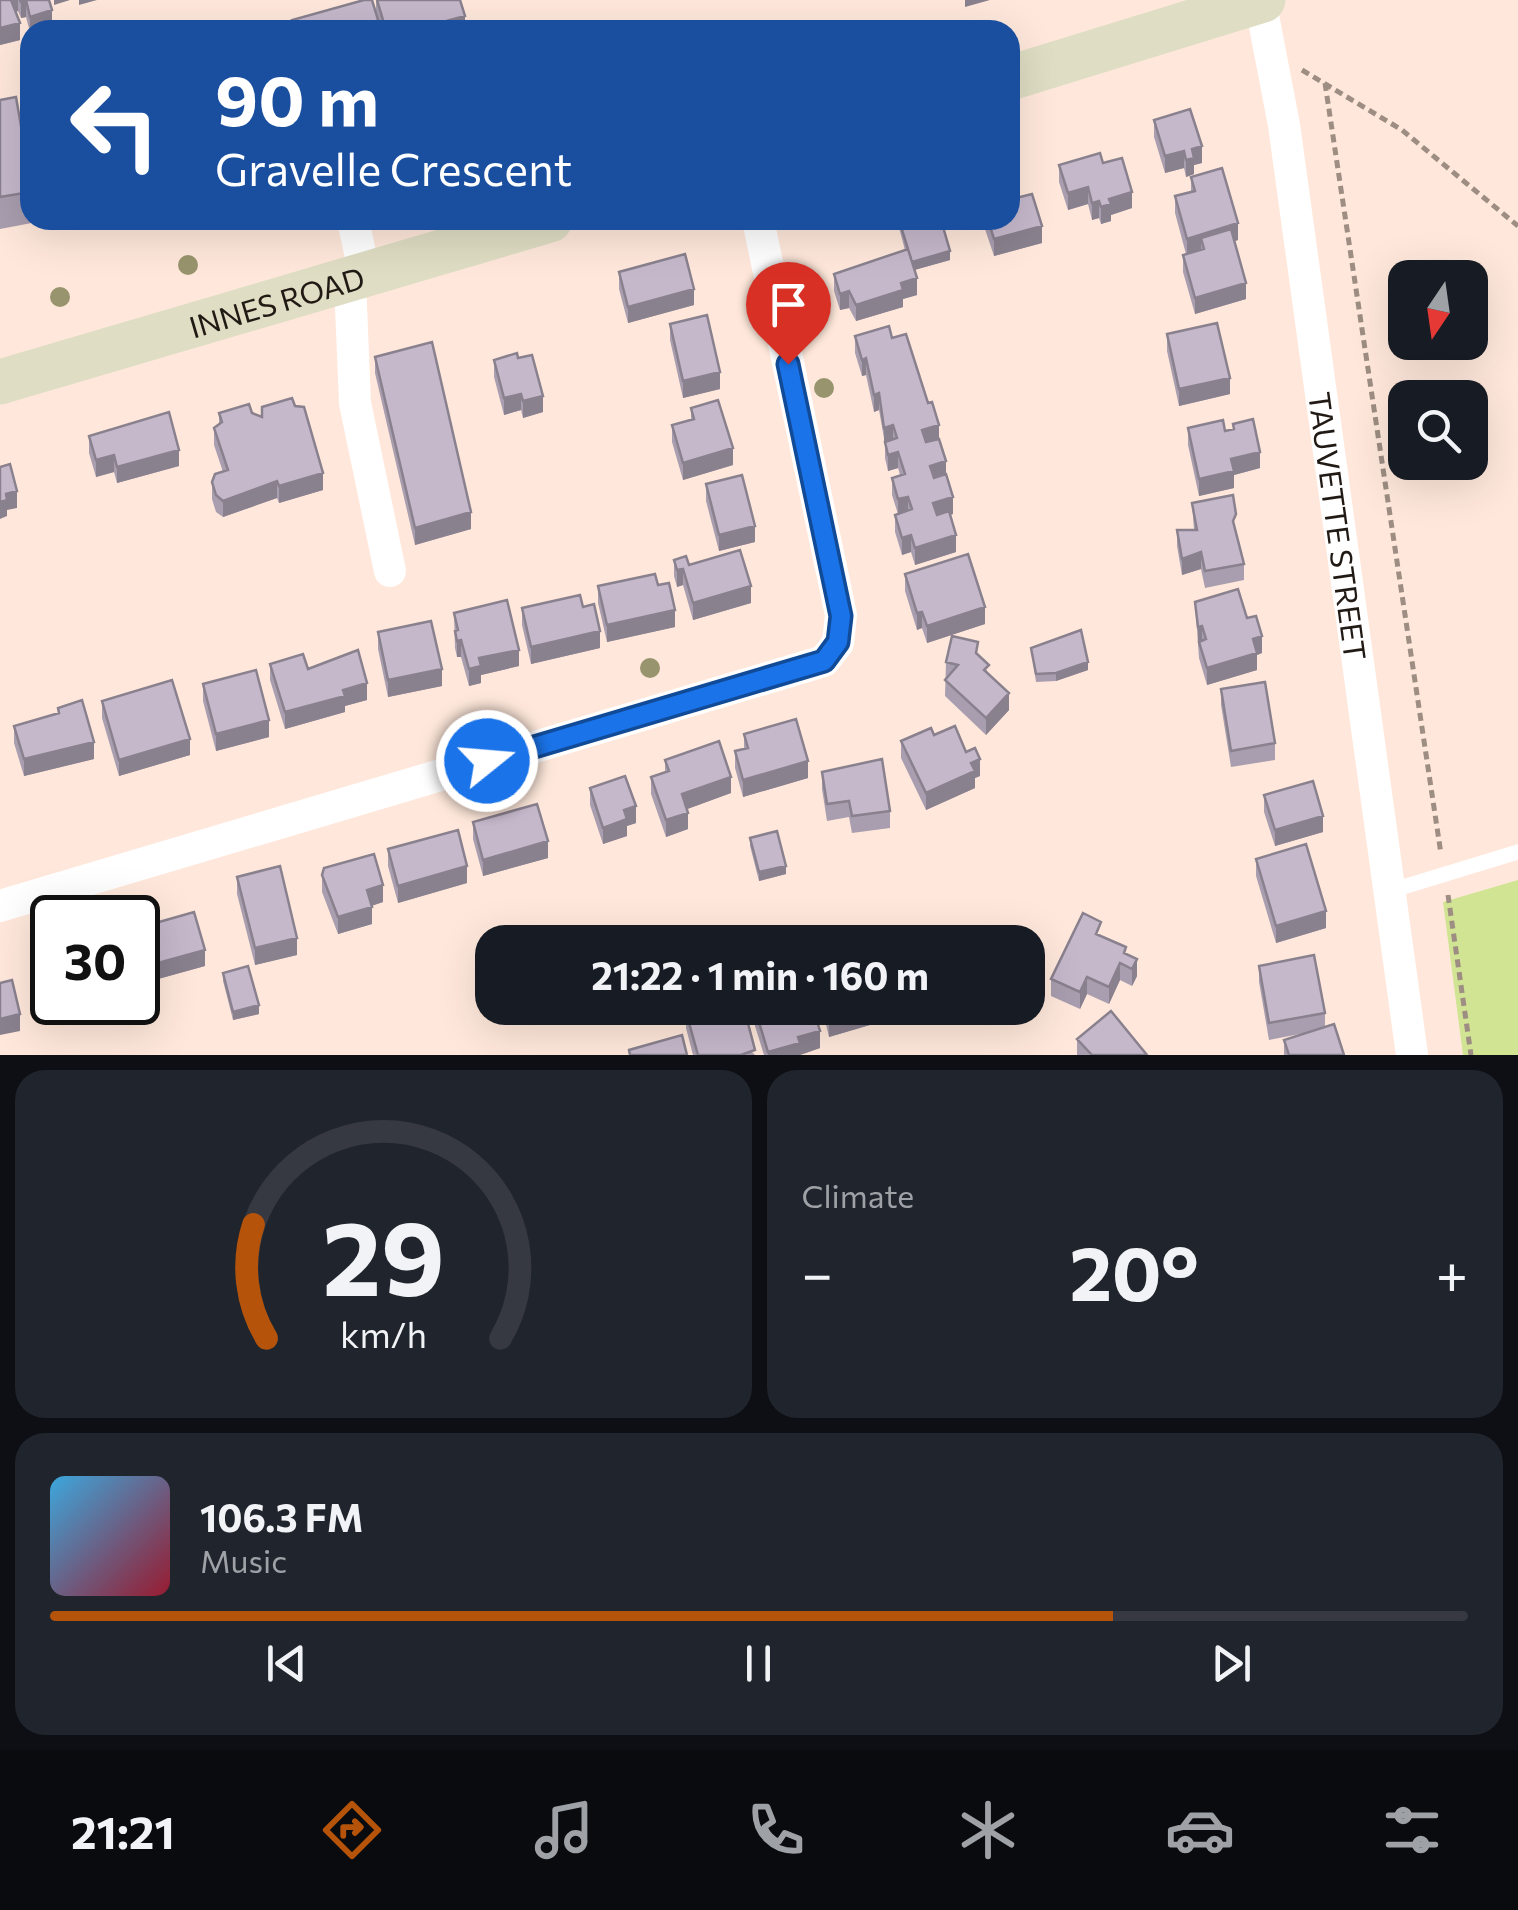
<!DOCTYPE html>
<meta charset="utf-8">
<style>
:root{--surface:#171b24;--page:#20242c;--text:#f1f3f6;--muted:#9ea1a6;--line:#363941;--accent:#b45309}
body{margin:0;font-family:Commissioner,sans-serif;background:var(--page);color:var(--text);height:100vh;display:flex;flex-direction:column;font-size:38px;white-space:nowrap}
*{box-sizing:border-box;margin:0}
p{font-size:32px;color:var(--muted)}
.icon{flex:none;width:55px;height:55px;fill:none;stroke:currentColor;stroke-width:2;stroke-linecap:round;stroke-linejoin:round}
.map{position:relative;height:1055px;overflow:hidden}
.sheet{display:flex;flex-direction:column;gap:15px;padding:15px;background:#0d0f14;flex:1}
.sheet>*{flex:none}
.banner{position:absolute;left:20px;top:20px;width:1000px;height:210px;border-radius:30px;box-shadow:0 10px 40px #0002;background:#1a4fa0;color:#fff;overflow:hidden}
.needle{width:65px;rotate:193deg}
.tools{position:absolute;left:1388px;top:260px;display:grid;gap:20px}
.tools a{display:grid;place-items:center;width:100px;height:100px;border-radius:20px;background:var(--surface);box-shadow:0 10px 40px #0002;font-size:50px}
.speed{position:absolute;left:30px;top:895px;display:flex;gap:20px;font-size:50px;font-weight:700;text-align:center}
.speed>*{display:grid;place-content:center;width:130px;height:130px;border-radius:50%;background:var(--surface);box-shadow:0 10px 40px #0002;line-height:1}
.speed .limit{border:5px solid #111;border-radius:15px;background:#fff;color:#111}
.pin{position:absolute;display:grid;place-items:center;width:85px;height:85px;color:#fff;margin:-102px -42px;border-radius:50% 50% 50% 0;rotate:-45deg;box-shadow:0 0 10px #0007}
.pin .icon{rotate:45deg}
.me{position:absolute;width:110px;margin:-55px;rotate:73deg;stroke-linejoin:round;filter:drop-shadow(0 0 8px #0008)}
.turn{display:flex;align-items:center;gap:35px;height:210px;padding:0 30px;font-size:45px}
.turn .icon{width:130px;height:130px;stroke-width:2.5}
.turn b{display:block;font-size:70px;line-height:85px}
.big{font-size:75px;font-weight:700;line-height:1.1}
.sheet .card{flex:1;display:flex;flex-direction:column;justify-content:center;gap:15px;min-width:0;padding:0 35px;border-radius:30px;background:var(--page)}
.sheet .dial{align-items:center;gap:0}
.dial svg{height:260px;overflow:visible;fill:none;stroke:var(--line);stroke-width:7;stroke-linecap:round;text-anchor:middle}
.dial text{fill:var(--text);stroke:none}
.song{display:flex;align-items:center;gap:30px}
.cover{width:120px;height:120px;border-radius:15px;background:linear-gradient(135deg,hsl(200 70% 55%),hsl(350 70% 35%))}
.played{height:10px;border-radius:5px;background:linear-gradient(90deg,var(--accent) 75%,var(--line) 75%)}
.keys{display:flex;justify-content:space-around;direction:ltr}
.heat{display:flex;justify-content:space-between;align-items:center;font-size:55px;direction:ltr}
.sheet .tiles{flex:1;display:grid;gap:15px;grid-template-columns:1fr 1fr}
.card:last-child{grid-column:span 2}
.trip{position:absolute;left:475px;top:925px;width:570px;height:100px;border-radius:30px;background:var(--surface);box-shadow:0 10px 40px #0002;font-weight:700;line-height:100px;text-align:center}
.dock{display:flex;height:160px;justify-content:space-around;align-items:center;background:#090b0e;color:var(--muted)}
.dock .icon{width:70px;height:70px}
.dock .selected{color:var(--accent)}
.dock b{font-size:45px;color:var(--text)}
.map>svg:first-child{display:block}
.green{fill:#d1e493}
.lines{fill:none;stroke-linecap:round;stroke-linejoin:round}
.path{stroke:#9d8d83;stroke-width:5;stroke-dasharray:8 5;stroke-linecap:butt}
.lane{stroke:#fff;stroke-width:15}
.street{stroke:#fff;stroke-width:32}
.secondary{stroke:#dfddc3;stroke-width:45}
.tree{fill:#98946d}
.wall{fill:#a99eaf}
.shaded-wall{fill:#8a818e}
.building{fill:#c5b8cb;stroke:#8a818e;stroke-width:2.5}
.route-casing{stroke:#114b97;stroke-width:25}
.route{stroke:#1a73e8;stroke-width:18}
.labels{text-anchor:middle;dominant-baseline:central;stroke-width:9;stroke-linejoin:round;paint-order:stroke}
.street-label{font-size:30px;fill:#211914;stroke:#fff}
</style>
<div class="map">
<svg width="1518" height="1055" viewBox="0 0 1518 1055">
<rect width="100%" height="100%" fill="#ffe8db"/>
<path class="green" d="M1518,880V1055H1463L1443,902Z"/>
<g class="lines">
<path class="path" d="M1302,70L1402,130L1518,226
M1325,83L1441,854
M1448,895L1471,1055"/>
<path class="lane" d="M1390,891L1518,852"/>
<g class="street">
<path id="s1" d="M1260,0L1284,125L1412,1055"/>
<path d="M353,220L365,276"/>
<path d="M350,281L355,403L390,571"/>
<path d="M0,906L824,661L838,643L841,615L758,220"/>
</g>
<g class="secondary">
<path d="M1010,78L1263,0"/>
<path id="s2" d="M0,382L550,220"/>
</g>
</g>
<g class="tree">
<circle cx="188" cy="265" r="10"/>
<circle cx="60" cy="297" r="10"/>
<circle cx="824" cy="388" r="10"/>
<circle cx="650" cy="668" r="10"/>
</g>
<path class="wall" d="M0,0H49L52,27L43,30H30V32L26,17L21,18L18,11L16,12L20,40L0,45Z
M376,0H460L465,30H381L376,13Z
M0,100L30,178V220H37V222L0,229Z
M1154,120L1202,163L1194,165V174L1186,177L1184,168L1165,173L1154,137Z
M1103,163L1132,208L1111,215V221L1101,224L1099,218L1092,220L1088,204L1068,210L1059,182V165Z
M1191,177L1238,240L1235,241L1246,299L1195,314L1183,272V255L1186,254L1175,213V196L1191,192Z
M1016,198L1042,243L994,256L982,220H1010Z
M897,220H941L950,260L914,270L917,295L903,299V307L856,321L849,308L840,310L834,291V274L905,250Z
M619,272L694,305L628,323L619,289Z
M670,324L720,389L683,398L670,340Z
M1167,334L1230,394L1179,406L1167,351Z
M855,336L892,338L939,439L953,514L950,515L956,552L915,565L911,552L902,555L895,532V515L898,514L892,495V478L900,475L898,468L888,471L885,458V444L879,410L874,412L866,375L862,376L855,353Z
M375,357L471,529L415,545L375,373Z
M494,360L543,412L523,418L521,410L504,415L494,377Z
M691,408L733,465L683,480L672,442V425L691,420Z
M219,413H252L323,490L279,503L277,498L223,517L216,512L212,499V482L223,472L214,445V428L219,424Z
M1233,424L1260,468L1234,475V488L1199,496L1188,445V428L1225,431L1233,429Z
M89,436L179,466L117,483L114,472L96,477L89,453Z
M706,484L755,542L719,551L706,501Z
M1192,503L1236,530L1244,564V580L1205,588L1201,569L1182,575L1177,546V530H1194Z
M674,560L689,565L751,603L693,620L683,585L677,587L674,576Z
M905,574L985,624L927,643L922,628L917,630L905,591Z
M658,585L675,627L607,642L598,603V586Z
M1195,602L1247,618L1262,653L1257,655V670L1207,685L1199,658Z
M583,607L600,648L531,664L522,625V608Z
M454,613L519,666L481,675V683L469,686L461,657H457L455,648Z
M378,632L442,686L388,697L378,649Z
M1031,648L1088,670L1056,681L1036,682Z
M978,655L1009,710L986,735L945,696L946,662Z
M270,664L308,669L367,700L345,706V712L285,729L270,680Z
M203,684L269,737L216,751L203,701Z
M1221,689L1275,743V760L1231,767L1221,705Z
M102,701L190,755L119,776L102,718Z
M58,708L94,759L24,776L14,743V726L58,713Z
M744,734L808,778L743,797L735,768V751L744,749Z
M934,735L966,752L980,776L975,778V788L926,810L901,758V741Z
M665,760L731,793L687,809L688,829L666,837L651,794V777L665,772Z
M822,772L890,811V828L852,833L849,817L827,821L822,789Z
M590,788L636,823L627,826V836L603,844L590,805Z
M1264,795L1323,832L1275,846L1264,812Z
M473,822L548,858L483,876L473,839Z
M750,838L786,874L759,881L750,846Z
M388,849L467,883L398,903L388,866Z
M1256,859L1326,928L1276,943L1256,876Z
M322,875L383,902L372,906V924L338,934L322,892Z
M237,877L297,955L255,965L237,894Z
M138,928L205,966L140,984L138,976Z
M1101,936L1126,954L1137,976L1132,986L1120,980L1109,1004L1087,994L1080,1009L1051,996V979Z
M1259,966L1325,1013V1027L1344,1055H1284V1040L1305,1033L1269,1040L1259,982Z
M223,973L259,1014L233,1020L223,981Z
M822,1008H880V1022L829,1037Z
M900,1008H930V1018L901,1021Z
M969,1008H1024L1023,1015Z
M755,1009L820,1048L800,1055H764L755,1026Z
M686,1012L719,1018L755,1055H693L686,1028Z
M1077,1039L1147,1055H1077Z"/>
<path class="shaded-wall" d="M10,0H18V11L10,13Z
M26,0V17L21,18V2Z
M54,0H70L54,5Z
M79,0H97L79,5Z
M965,0H990L965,7Z
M52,10V27L43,30H30V17Z
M465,16V30H413Z
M20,23V40L0,45V28Z
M1202,146V163L1194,165V174L1186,177V160L1192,149Z
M1184,151V168L1165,173V156Z
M1088,187V204L1068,210V193Z
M1132,192V208L1111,215V221L1101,224V207L1109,199Z
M1099,201V218L1092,220V203Z
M1238,223V240L1204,250L1201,238V251L1187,256V239Z
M1042,226V243L994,256V239Z
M950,251V260L911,271V262Z
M917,278V295L903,299V307L856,321V305L901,283Z
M1246,283V299L1195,314V298Z
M694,289V305L628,323V307Z
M849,291V308L840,310V294Z
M866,358V375L862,376V360Z
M720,372V389L683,398V381Z
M1230,378V394L1179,406V389Z
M879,393V410L874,412V395Z
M521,394V410L504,415V398Z
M543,396V412L523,418V401Z
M893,425V442L884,444V428Z
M939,425V442L922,447V430Z
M733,448V465L683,480V463Z
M179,450V466L117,483V467Z
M898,452V468L888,471V455Z
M1260,452V468L1234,475V488L1199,496V479L1231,459Z
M114,455V472L96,477V460Z
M946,461V478L930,483V466Z
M323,473V490L279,503V486Z
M277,481V498L223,517V501Z
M17,491V508L7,510V516L0,519V502L6,494Z
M908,497V513L898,516V499Z
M953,497V514L933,520V503Z
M471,512V529L415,545V528Z
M755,526V542L719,551V535Z
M911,535V552L902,555V538Z
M956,535V552L915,565V548Z
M1201,552V569L1182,575V559Z
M683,569V585L677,587V570Z
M751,586V603L693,620V603Z
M985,607V624L927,643V626Z
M675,610V627L607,642V625Z
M922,612V628L917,630V613Z
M1202,626V643L1198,644V627Z
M600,631V648L531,664V647Z
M1262,636V653L1257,655V670L1207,685V668L1253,639Z
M461,640V657H457V641Z
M519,650V666L481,675V683L469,686V669L479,658Z
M1088,662V670L1056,681V673Z
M442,669V686L388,697V680Z
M367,683V700L345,706V712L285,729V712L343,690Z
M1009,693V710L986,735V718Z
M269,720V737L216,751V734Z
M190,739V755L119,776V760Z
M94,742V759L24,776V759Z
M980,759V776L975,778V788L926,810V793L971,763Z
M808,761V778L743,797V780Z
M731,777V793L682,811V794Z
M636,806V823L627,826V836L603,844V828L624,810Z
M688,813V829L666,837V820Z
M1323,816V832L1275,846V830Z
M548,841V858L483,876V860Z
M467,866V883L398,903V886Z
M786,866V874L759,881V872Z
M383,885V902L367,907V890Z
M372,907V924L338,934V917Z
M1326,911V928L1276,943V926Z
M297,938V955L255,965V948Z
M205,950V966L140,984V968Z
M1137,959V976L1132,986V969Z
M1120,963V980L1109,1004V987Z
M1087,977V994L1080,1009V992Z
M259,1005V1014L233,1020V1012Z
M873,1008H880V1022L829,1037V1020Z
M20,1014V1031L0,1035V1019Z
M820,1031V1048L800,1055H768V1052L798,1037Z"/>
<path class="building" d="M0,0H11L20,23L0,28Z
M20,0H49L52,10L30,17L26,0L21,2Z
M364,0H372L381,30H295L292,20Z
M377,0H460L465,16L413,30H386Z
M16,97L30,178V192L0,197V100Z
M1190,109L1202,146L1192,149L1194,158L1186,160L1184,151L1165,156L1154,120Z
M1100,153L1103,163L1122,158L1132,192L1109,199L1111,204L1101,207L1099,201L1092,203L1088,187L1068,193L1059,165Z
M1222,168L1238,223L1187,239L1175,196L1195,191L1191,177Z
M1015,193L1016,198L1032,194L1042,226L994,239L988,220H1010V194Z
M899,220H941L950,251L912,262Z
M1231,229L1246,283L1195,298L1183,255L1204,249L1201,238Z
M908,249L917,278L901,283L903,290L856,305L849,291L840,294L834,274Z
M685,254L694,289L628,307L619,272Z
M707,315L720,372L683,381L670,324Z
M1217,323L1230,378L1179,389L1167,334Z
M889,326L892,338L906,334L928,403L932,402L939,425L922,430L926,442L939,439L946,461L930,466L934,478L946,474L953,497L933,503L937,515L949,511L956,535L915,548L911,535L902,538L895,515L912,509L908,497L898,499L892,478L905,474L898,452L888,455L885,442L897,438L893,425L884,428L879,393L874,395L866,358L862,360L855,336Z
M432,342L471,512L415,528L375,357Z
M517,353L518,358L532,355L543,396L523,401L521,394L504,398L494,360Z
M292,398L295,406L304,407L323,473L279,486L277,481L223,501L216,495L212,482L215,474L228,470L214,428L222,422L219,413L249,404L252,413L262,417V407Z
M718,400L733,448L683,463L672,425L694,419L691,408Z
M169,412L179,450L117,467L114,455L96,460L89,436Z
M1253,419L1260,452L1231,459L1234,471L1199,479L1188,428L1223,420L1225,431L1234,429L1233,424Z
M10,464L17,491L6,494L7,500L0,502V467Z
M742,475L755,526L719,535L706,484Z
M1233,495L1236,514L1233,521L1244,564L1205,571L1201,552L1182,559L1177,530H1197L1192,503Z
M740,550L751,586L693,603L683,569L677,570L674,560L686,556L689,565Z
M968,554L985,607L927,626L922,612L917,613L905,574Z
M655,574L658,585L669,583L675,610L607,625L598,586Z
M1238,589L1247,618L1256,616L1262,636L1253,639L1257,653L1207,668L1199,642L1206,639L1202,626L1198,627L1195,602Z
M580,595L583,607L594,604L600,631L531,647L522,608Z
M507,600L519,650L479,658L481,666L469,669L461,640L457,641L455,631L458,630L454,613Z
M431,621L442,669L388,680L378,632Z
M1081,630L1088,662L1056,673L1036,674L1031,648Z
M952,636L978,642L976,653L989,665L984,670L1009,693L986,718L945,680L958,665L946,662Z
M358,650L367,683L343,690L345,696L285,712L270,664L303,654L308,669Z
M256,670L269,720L216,734L203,684Z
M172,680L190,739L119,760L102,701Z
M1265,682L1275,743L1231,751L1221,689Z
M82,700L94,742L24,759L14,726L59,713L58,708Z
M796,719L808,761L743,780L735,751L748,748L744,734Z
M955,726L966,752L975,748L980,759L971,763L975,771L926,793L901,741L931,728L934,735Z
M719,741L731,777L682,794L688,813L666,820L651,777L669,771L665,760Z
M882,759L890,811L852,816L849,801L827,804L822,772Z
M625,776L636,806L624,810L627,819L603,828L590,788Z
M1313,781L1323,816L1275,830L1264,795Z
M537,804L548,841L483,860L473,822Z
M458,830L467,866L398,886L388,849Z
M777,831L786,866L759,872L750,838Z
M1306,844L1326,911L1276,926L1256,859Z
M374,854L383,885L367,890L372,907L338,917L322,875L324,868Z
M280,866L297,938L255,948L237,877Z
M194,912L205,950L140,968L138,959V928Z
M1083,913L1101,922L1096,934L1126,947L1124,953L1137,959L1132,969L1120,963L1109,987L1087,977L1080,992L1051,979Z
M1314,955L1325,1013L1269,1023L1259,966Z
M248,966L259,1005L233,1012L223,973Z
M12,980L20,1014L0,1019V983Z
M693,1008H716L719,1018L745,1012L755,1050L741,1055H698L686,1012Z
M761,1008H813L820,1031L798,1037L800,1043L768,1052L755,1009Z
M826,1008H873L829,1020Z
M1111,1011L1147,1055H1092L1077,1039Z
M1334,1024L1344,1055H1289L1284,1040Z
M682,1035L687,1055H630L629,1050Z"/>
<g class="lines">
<g class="route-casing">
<path id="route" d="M487,761L824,661L838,642L841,616L788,364"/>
</g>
<use href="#route" class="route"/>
</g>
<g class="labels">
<g class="street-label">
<text stroke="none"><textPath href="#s2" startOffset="288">INNES ROAD</textPath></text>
<text stroke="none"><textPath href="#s1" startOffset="532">TAUVETTE STREET</textPath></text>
</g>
</g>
</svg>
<div class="tools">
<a><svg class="needle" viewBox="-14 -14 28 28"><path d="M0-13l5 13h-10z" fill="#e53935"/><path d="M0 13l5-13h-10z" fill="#9ea1a6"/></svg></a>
<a><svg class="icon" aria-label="search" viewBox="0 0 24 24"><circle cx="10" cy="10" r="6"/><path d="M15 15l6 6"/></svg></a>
</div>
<div class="speed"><div class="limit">30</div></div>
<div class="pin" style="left:788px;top:364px;background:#d93025"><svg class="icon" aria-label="arrive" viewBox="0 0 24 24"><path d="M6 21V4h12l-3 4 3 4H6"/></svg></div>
<svg class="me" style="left:487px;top:761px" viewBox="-20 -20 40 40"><circle r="17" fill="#1a73e8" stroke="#fff" stroke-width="3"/><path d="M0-11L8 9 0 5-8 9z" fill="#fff"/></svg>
<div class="trip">21:22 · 1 min · 160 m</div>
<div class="banner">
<div class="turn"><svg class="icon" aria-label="left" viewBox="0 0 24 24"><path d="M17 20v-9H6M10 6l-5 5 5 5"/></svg><div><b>90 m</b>Gravelle Crescent</div></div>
</div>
</div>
<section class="sheet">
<div class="tiles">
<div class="card dial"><svg viewBox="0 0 100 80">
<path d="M14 69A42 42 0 1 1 86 69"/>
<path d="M14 69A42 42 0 0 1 10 34" stroke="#b45309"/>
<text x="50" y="56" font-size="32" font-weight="700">29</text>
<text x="50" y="72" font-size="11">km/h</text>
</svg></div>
<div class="card"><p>Climate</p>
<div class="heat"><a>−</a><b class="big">20°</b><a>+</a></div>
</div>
<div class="card">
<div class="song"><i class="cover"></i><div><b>106.3 FM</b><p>Music</p></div></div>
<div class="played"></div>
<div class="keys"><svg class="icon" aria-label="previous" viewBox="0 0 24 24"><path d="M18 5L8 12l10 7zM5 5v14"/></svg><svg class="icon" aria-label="pause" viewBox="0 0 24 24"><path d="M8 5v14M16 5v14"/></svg><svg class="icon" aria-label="next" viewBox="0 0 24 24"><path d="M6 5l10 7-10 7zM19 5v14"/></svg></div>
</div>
</div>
</section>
<nav class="dock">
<b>21:21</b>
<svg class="icon selected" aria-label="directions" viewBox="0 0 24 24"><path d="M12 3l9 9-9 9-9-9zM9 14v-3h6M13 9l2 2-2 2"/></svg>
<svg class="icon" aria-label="music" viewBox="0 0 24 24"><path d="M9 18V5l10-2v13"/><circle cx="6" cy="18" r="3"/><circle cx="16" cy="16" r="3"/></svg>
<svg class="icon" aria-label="phone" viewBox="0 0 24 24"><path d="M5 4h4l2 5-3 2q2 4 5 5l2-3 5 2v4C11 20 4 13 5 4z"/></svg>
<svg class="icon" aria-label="climate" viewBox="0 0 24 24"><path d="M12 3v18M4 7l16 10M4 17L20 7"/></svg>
<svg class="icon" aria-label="car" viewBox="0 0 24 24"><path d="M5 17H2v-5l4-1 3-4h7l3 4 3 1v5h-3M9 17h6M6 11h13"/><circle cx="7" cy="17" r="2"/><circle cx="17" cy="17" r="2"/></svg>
<svg class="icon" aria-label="filters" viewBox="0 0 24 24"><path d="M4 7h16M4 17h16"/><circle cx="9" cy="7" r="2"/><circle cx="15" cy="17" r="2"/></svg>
</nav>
